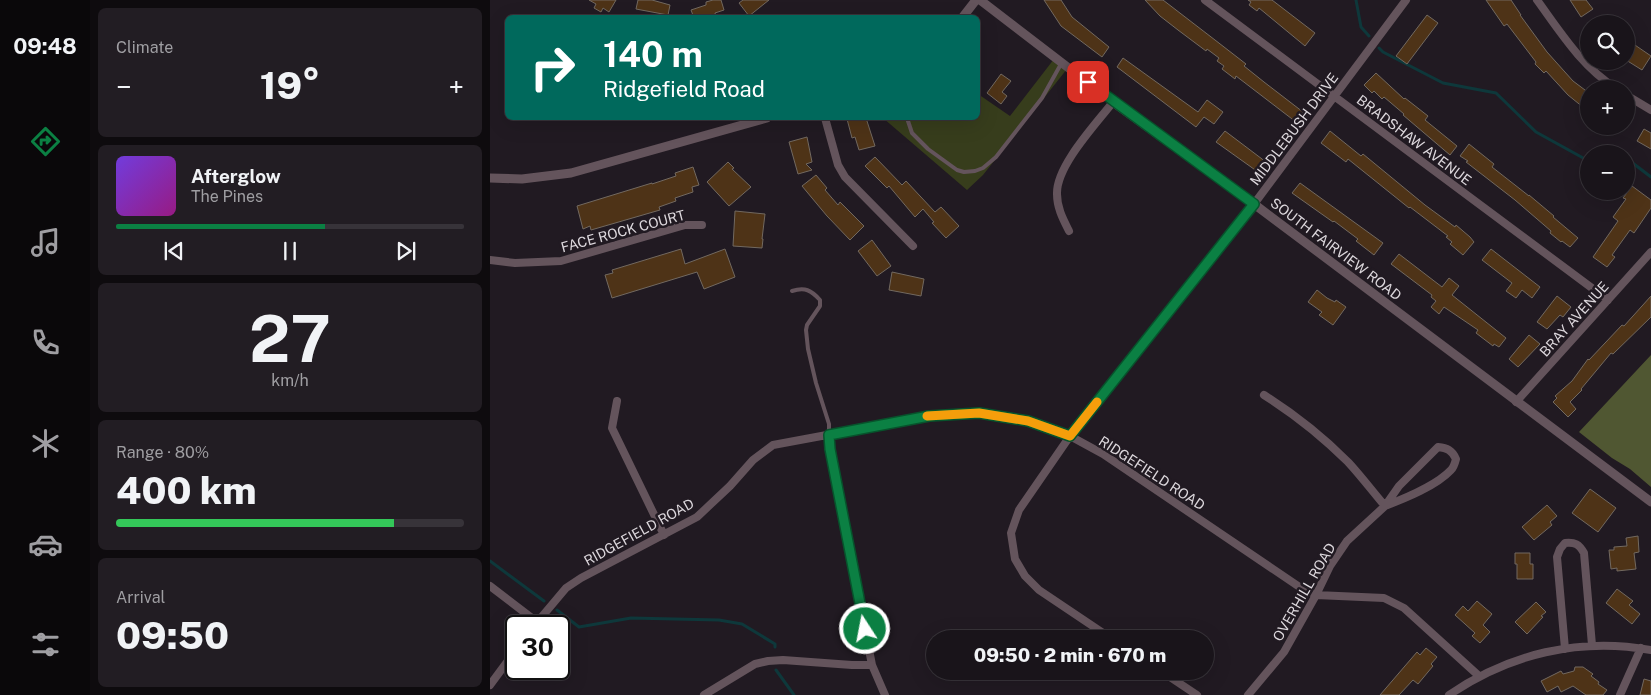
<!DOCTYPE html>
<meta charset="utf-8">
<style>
:root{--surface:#19141a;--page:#221d23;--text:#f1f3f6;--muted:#9f9ea2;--line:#373339;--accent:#0b8043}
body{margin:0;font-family:"Public Sans",sans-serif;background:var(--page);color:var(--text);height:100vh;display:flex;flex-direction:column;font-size:19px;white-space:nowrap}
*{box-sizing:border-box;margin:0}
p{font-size:16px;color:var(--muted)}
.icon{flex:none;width:28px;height:28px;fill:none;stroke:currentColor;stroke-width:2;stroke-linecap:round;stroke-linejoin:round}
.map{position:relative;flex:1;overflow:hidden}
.drawer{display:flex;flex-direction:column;gap:8px;padding:8px;background:#0e0b0e;width:400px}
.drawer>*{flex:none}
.top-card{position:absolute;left:15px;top:15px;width:475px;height:105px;border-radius:8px;box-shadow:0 5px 20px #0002,0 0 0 1px var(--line);background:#00695c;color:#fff;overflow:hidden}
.tools{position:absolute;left:1090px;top:15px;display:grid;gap:10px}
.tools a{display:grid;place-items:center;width:55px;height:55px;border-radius:50%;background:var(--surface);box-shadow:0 5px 20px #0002,0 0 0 1px var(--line);font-size:25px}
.speed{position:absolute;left:15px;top:615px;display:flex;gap:10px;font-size:25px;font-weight:700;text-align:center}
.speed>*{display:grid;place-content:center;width:65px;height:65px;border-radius:50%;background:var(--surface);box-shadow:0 5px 20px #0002,0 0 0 1px var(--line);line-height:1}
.speed .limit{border:2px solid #111;border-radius:8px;background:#fff;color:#111}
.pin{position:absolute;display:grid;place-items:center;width:42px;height:42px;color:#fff;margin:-21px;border-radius:10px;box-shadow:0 2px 8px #0006}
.me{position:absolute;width:55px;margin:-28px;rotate:349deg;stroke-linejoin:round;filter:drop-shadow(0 0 4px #0008)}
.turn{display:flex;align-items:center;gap:18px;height:105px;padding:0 15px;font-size:22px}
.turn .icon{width:65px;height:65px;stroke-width:2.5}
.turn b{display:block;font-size:35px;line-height:42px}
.big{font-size:38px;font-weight:800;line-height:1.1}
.drawer .widget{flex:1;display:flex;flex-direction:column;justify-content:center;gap:8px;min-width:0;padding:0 18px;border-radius:8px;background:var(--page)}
.drawer .dial{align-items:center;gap:0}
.dial b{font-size:65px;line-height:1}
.song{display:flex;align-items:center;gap:15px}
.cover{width:60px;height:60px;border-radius:8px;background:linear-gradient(135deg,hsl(260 70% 55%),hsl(310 70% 35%))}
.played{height:5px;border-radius:2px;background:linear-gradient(90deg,var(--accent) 60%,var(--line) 60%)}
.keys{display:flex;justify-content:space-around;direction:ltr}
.heat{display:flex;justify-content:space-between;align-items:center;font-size:28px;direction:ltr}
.charge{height:8px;border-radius:4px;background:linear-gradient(90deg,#34c759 80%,var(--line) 0)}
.trip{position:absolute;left:436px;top:630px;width:288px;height:50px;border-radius:25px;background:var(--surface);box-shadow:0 5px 20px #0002,0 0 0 1px var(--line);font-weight:800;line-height:50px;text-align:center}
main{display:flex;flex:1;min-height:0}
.tab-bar{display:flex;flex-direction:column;width:90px;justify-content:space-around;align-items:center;background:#0a080a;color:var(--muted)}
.tab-bar .icon{width:35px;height:35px}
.tab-bar .selected{color:var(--accent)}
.tab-bar b{font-size:22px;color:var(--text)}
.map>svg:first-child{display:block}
.green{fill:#373d1c}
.forest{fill:#505732}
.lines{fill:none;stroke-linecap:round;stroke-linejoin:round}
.stream{stroke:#0e383b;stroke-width:3}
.building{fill:#4e3317;stroke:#726960}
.service{stroke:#64545c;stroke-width:4}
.minor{stroke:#64545c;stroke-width:8}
.tertiary{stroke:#64545c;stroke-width:9}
.route-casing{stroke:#07532c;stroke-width:12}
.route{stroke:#0b8043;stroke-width:9}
.slow{stroke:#f59e0b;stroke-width:9}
.labels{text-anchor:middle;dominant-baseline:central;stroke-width:5;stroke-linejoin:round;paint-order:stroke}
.street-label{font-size:14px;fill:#dcd7dc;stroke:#211a22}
</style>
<main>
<nav class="tab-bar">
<b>09:48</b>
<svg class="icon selected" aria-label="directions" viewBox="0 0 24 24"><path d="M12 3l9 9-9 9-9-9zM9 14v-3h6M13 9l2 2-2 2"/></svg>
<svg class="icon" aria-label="music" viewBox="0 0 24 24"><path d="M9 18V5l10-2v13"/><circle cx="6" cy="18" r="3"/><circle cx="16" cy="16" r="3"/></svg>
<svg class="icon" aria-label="phone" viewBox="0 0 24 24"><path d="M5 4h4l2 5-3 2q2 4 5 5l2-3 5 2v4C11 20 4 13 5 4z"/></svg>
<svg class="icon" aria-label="climate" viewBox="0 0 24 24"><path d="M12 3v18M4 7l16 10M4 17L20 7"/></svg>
<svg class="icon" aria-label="car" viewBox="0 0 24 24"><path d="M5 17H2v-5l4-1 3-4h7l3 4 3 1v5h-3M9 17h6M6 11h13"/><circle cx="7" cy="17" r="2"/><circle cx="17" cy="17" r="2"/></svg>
<svg class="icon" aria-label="filters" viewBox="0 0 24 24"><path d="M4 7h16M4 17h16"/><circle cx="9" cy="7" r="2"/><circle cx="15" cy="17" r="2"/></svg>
</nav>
<section class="drawer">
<div class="widget"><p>Climate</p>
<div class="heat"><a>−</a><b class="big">19°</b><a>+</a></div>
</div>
<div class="widget">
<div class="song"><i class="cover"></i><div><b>Afterglow</b><p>The Pines</p></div></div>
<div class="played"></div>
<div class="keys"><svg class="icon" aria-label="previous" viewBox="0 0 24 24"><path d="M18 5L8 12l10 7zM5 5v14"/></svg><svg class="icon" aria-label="pause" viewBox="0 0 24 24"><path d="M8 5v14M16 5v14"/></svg><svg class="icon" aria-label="next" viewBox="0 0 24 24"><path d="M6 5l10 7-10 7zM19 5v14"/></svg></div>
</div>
<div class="widget dial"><b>27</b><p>km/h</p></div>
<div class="widget"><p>Range · 80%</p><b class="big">400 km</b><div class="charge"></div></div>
<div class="widget"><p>Arrival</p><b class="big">09:50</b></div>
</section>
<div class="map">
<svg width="1161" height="695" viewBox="0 0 1161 695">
<rect width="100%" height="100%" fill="#211a22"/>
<path class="green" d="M564,59L577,69L493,175L477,190L393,118H488V94L520,116Z"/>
<path class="forest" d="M1161,355V487L1140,469L1122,458L1089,432Z"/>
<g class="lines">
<path class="stream" d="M866,0L871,27L879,36
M889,48L893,52L953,83L1006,93L1046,132L1095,159H1099
M1136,161H1140L1161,177
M0,561L54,601
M67,610L89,627L141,618L229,620L252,624L285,644V647
M286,670L304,695"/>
</g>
<path class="building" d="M99,0H126L119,12L113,8L111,12L104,8L106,4Z
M148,0H162L180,5L178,15L146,9Z
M223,0H231L234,10L225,13L226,18H204L201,10L216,5V2Z
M253,0H279L259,16L249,3Z
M554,0H571L582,17L619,47L612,57L571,26Z
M655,0H673L725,40L756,64L754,66L774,82L813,112L806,122L746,76L745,79L732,69L734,66L727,61L729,58L717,49L716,51L688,30L670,16Z
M758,0H782L825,33L815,46L769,8L767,11L759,5L761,2Z
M996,0H1021L1031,15H1030L1057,52L1083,81L1099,93V112L1078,95L1056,71L1054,73L1045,64L1046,62L1017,24L1014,26Z
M1080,0H1096L1103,9L1091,17Z
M937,15L948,23L917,64L906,56Z
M1142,43L1161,56L1152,70L1136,60V52Z
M633,58L708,112L717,100L733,112L724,124L714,117L706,127L627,67Z
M886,73L914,99L915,98L938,116L935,120L967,146L960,155L913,115L914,114L894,97L892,99L884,91L882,93L874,85Z
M511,74L521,81L512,92L517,96L511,104L497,93Z
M364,118H376L385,146L369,150L365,137L362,138L357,119Z
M1154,129L1161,133V149L1147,141Z
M735,131L776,162L768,172L726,142Z
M840,131L871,156L873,154L935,205L965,227L966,225L980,237L984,242L973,255L960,244L962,242L956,237L958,236L920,207L919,208L858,159L856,162L831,143Z
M317,137L322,162L316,164L322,170L308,174L299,142Z
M979,144L1004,164L1002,167L1039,196V195L1064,216L1063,217L1088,238L1080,247L1072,241L1071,242L1060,233L1061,231L1025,200L976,162L978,161L970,156Z
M385,157L412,185L416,181L445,212L451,207L469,226L456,238L442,223L444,222L433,209L425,217L399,186L397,188L375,166Z
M238,162L244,168L242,169L261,187L239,206L217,182Z
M203,167L209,185L202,187L203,192L185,198L186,201L169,207L170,210L101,230L100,226L93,229L87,206L162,183V184L186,176L185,173Z
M326,175L337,188L335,190L348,205L350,202L374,226L360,240L337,216L312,186Z
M810,183L893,243L884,255L866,241L868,239L844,221L843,222L802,193Z
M1142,186L1161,200V208L1144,233L1140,230L1122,255L1125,257L1117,267L1103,257L1128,221L1123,217L1136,199L1133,198Z
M245,211L275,214L272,239H273L272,248L243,246Z
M382,240L401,266L387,276L368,251Z
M191,249L195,264L235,249L245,277L214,289L207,272L122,298L115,275L123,273L122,270Z
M1001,249L1050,287L1042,298L1032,290L1026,298L1016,291L1022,283L992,260Z
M909,254L952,287L959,278L969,286L962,295L1016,338L1009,347L1004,344L1003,346L986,333L988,330L954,307L949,314L941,307L946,301L941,297L942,295L901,264Z
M402,272L434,279L431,296L399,290Z
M827,290L837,298L845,302L846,300L856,307L843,325L829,315L832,312L818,302Z
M1067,296L1081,307L1073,317L1070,315L1057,329L1047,322Z
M1161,296V317L1123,354L1121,353L1091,389L1092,390L1080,402L1086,409L1078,417L1063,402L1067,398L1065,396L1082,381L1098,359L1099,360L1132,325L1134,326Z
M1039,335L1050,344L1028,367L1019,359Z
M1100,489L1126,508L1108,532L1082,513Z
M1057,505L1067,516L1060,522L1062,525L1044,540L1032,527Z
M1148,536L1149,552L1144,553L1146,569L1127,571V568L1121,569L1119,550H1124V547L1137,546L1136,538Z
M1025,553H1040V564H1043V579H1027V564H1025Z
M1127,589L1143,601L1139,605L1150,614L1142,624L1116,603Z
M987,601L1002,614L993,625L1000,632L990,643L982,636L985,633L965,615L973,606L978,611Z
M1046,602L1056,612L1051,616L1053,617L1037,634L1025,622Z
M936,648L947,657L941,664L943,666L928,684L923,680L909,695H890L927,652L930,655Z
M1085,667H1093L1103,674L1101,676L1109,682L1108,684L1117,690L1113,695H1096L1083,686L1071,692L1068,686L1057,692L1051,681L1071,671L1073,674L1084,671Z
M1154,679L1161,681V695H1150Z"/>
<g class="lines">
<path class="service" d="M417,118L422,133L438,149L467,170L474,172L485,171L493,168L506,157L552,98L571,64
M302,291C315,287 321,290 330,300V306L317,325L316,330L318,349L326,383L339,424V435"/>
<path class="minor" d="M715,0L1118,300
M1047,0C1071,33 1092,67 1127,89
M1136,95L1161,110
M335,118L348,165L355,177L423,246
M579,231C573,219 567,208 567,194C566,166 606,124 623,102
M0,260L25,263L71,261L195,225H212
M774,395C804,414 833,437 858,462C871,476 883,492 895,506
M127,401L122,428L174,535
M1026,402L1161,252
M339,435L340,449L382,665L395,695
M0,586L47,622
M44,626L76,588L91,578L207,517L240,486L263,460L283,445L439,416L489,413L538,421L580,436L613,454L811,588L826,595L894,598L914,608L989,676
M622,639L549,590L535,576L525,559L521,533L529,510L580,436L764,204L916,0
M1075,649L1067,557L1070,549L1075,543C1085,542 1089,544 1094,553L1102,645
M671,671L707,695
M0,685L26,650
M214,695L265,664L278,661L293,660L362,665H382
M758,695L794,652L826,595L840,566L857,541L895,506L909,486L948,447C957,448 962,450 966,459C965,463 964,467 961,470C946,486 916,498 895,506
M959,695C1019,654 1089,637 1161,650
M1130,695L1151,648"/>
<path class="tertiary" d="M490,0L623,102L764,204L1161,502
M472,18L486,0
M0,178L32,179L81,173L277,118"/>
</g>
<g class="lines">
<g class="route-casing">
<path id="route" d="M375,629L340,449L339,435L439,416L489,413L538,421L580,436L764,204L598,82"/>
</g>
<use href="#route" class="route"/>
<path class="slow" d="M437,416L489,413L538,421L580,436L607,402"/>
</g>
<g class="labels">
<g class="street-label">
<text transform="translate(804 129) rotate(-53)">MIDDLEBUSH DRIVE</text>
<text transform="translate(924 140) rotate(37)">BRADSHAW AVENUE</text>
<text transform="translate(133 231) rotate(-15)">FACE ROCK COURT</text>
<text transform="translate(846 249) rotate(37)">SOUTH FAIRVIEW ROAD</text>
<text transform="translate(1084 319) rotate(-48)">BRAY AVENUE</text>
<text transform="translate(662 473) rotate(33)">RIDGEFIELD ROAD</text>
<text transform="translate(149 532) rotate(-29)">RIDGEFIELD ROAD</text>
<text transform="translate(814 592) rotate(-60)">OVERHILL ROAD</text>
</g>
</g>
</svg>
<div class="tools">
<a><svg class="icon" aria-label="search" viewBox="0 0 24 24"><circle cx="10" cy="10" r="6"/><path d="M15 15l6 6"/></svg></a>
<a>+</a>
<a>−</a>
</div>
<div class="speed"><div class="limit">30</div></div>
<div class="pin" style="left:598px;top:82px;background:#d93025"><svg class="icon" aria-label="arrive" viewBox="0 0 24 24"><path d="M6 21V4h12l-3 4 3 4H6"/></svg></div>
<svg class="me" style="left:375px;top:629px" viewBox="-20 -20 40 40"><circle r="17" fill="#0b8043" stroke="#fff" stroke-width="3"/><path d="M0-11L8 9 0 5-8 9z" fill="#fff"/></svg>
<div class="trip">09:50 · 2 min · 670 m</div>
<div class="top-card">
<div class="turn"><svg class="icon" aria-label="right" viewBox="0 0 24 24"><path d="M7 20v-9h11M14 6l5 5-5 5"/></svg><div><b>140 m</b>Ridgefield Road</div></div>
</div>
</div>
</main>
